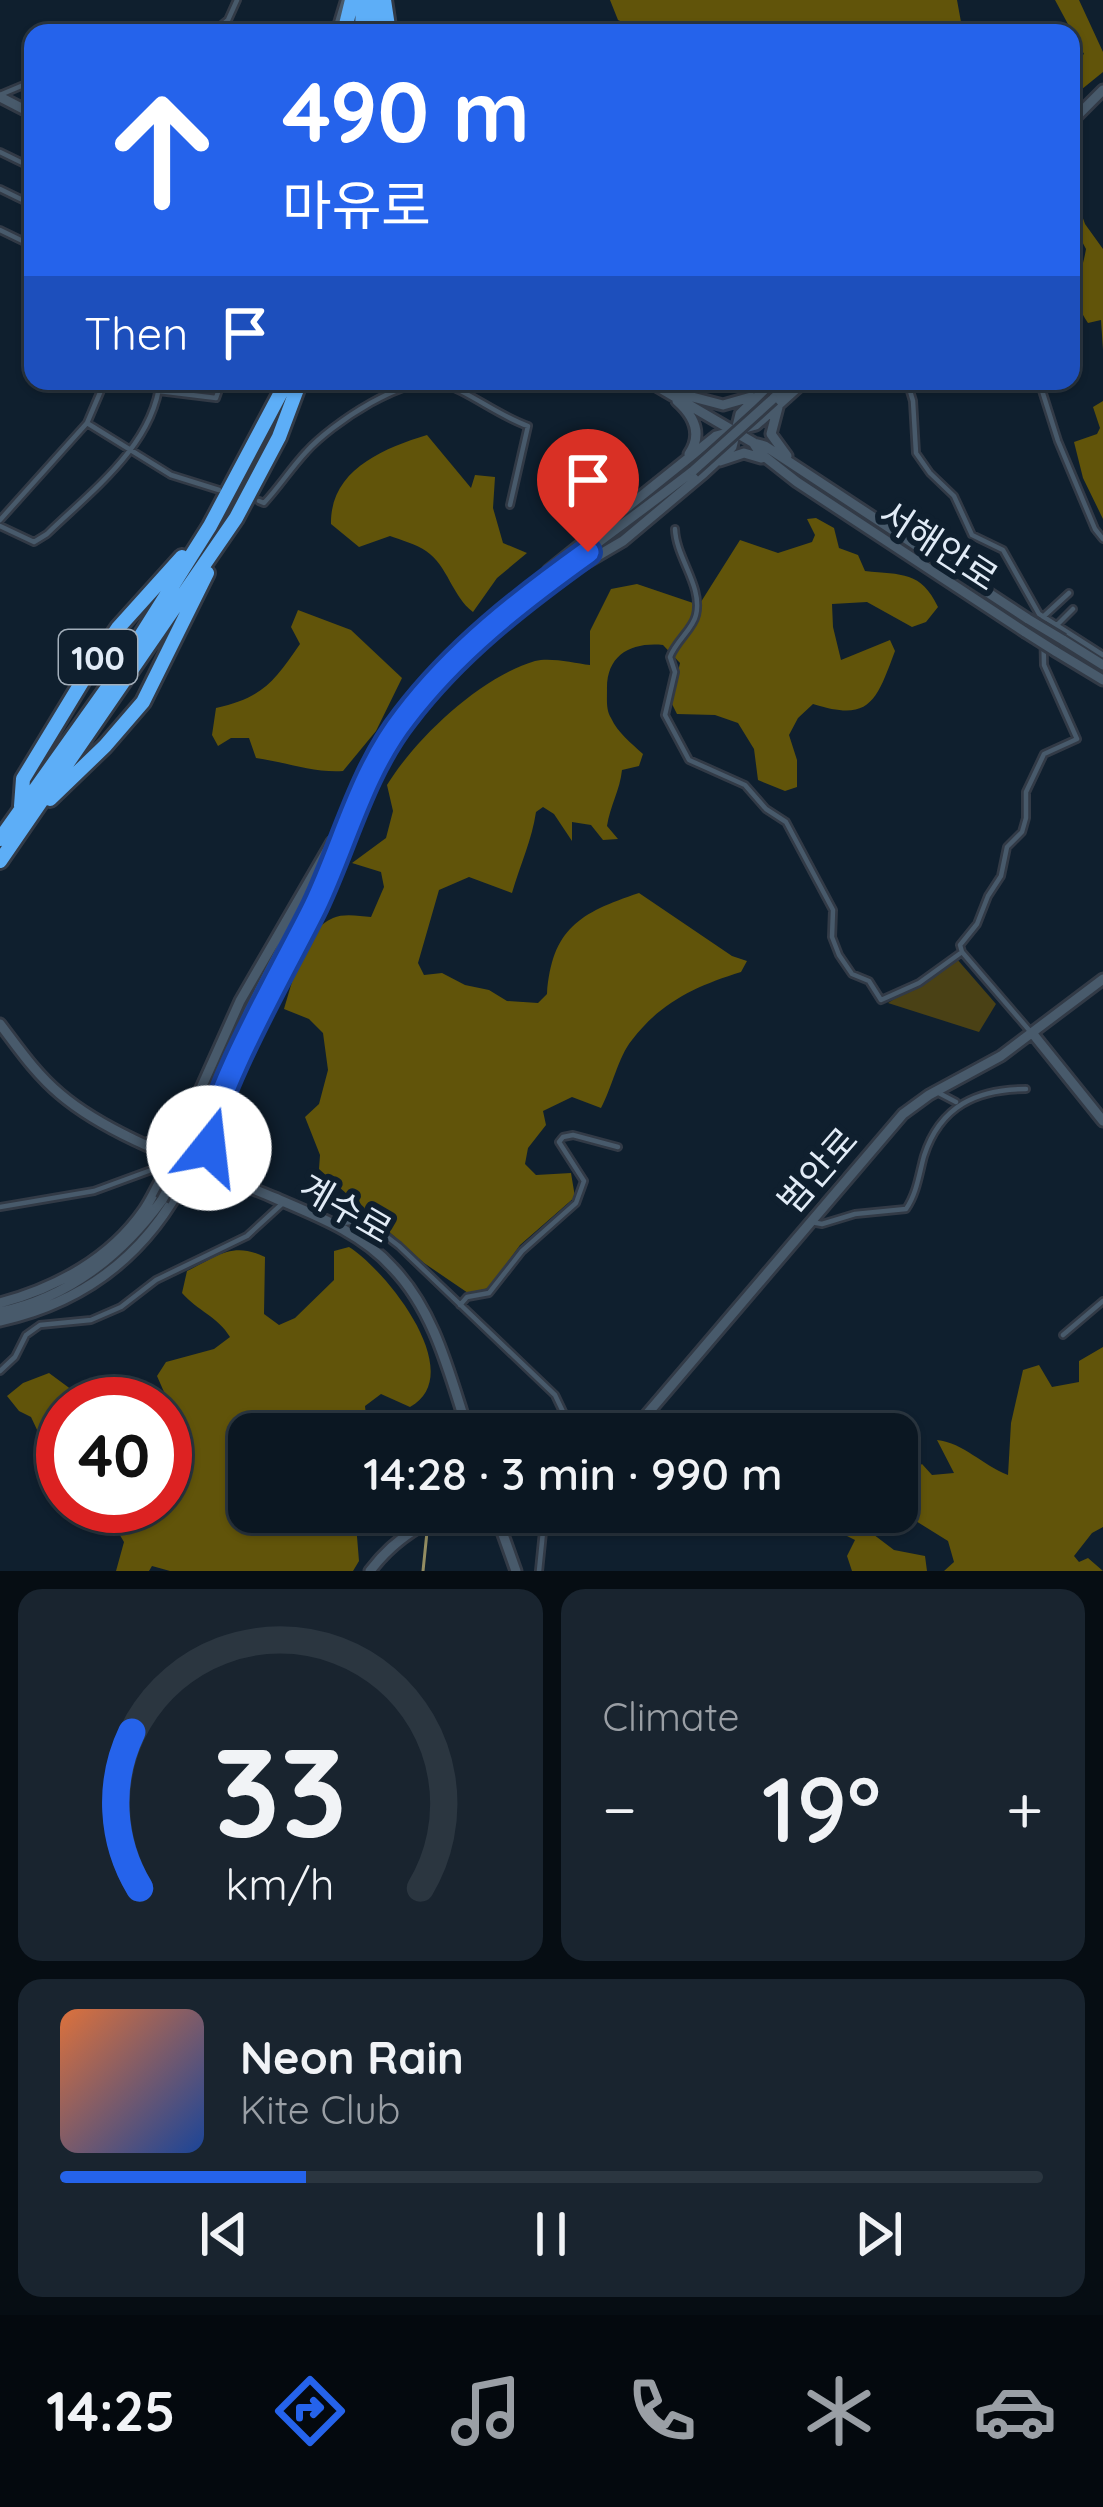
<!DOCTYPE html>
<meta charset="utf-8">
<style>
:root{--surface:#0b1722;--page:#19242f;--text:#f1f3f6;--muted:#9a9fa5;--line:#2b3640;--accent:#2563eb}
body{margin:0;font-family:Quicksand,"Noto Sans KR",sans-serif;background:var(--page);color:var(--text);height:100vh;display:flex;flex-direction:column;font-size:45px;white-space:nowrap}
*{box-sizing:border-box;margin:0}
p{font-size:39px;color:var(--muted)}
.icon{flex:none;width:66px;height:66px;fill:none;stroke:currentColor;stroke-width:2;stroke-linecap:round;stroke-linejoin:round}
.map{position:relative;height:1571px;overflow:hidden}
.drawer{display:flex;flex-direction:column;gap:18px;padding:18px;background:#060d13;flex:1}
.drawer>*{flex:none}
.banner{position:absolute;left:24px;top:24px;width:1056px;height:366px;border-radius:24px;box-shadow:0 3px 9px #0004,0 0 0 3px var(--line);background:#2563eb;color:#fff;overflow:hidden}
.speed{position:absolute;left:36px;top:1377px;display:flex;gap:24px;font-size:60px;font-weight:700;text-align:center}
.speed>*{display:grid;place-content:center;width:156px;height:156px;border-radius:50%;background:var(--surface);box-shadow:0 3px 9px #0004,0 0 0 3px var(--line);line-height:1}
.speed .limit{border:18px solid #d22;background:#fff;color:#111}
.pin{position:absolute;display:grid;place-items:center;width:102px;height:102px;color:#fff;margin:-123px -51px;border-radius:50% 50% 50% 0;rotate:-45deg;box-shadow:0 0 12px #0007}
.pin .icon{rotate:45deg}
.me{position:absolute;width:132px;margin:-66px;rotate:16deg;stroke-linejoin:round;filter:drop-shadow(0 0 9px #0008)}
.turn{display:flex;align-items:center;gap:42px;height:252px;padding:0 60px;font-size:54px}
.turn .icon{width:156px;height:156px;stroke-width:2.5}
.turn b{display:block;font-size:84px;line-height:102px}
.then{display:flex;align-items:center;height:114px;padding:0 60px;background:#0003;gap:24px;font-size:45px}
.big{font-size:90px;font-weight:600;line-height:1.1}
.drawer .widget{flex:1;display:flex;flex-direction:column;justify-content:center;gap:18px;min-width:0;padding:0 42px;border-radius:24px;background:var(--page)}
.drawer .dial{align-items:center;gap:0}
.dial svg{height:312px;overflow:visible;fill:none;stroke:var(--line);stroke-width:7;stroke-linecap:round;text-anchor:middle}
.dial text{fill:var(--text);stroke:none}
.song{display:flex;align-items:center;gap:36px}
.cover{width:144px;height:144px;border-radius:18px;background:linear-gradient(135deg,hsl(20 70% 55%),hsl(220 70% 35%))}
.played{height:12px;border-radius:6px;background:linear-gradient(90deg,var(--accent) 25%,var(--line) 25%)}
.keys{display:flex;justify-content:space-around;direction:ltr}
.heat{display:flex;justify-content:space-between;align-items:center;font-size:66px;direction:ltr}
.drawer .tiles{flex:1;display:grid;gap:18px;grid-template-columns:1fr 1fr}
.widget:last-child{grid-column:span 2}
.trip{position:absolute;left:228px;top:1413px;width:690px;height:120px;border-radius:24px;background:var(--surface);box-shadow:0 3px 9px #0004,0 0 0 3px var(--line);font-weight:600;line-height:120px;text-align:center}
.menu{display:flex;height:192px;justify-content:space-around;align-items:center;background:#04090e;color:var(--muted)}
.menu .icon{width:84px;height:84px}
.menu .selected{color:var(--accent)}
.menu b{font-size:54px;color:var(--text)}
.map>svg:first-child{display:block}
.green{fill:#4a4115}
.forest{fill:#61540a}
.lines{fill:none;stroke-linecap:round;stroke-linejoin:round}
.stream{stroke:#938d62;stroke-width:3}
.street-casing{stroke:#323a46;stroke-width:10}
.secondary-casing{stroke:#323a46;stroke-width:15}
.highway-casing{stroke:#323a46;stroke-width:20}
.street{stroke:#485a6b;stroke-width:4.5}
.secondary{stroke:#485a6b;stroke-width:9}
.highway{stroke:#5daef7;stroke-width:14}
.secondary-bridge-casing{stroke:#323a46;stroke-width:15;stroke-linecap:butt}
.secondary-bridge{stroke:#485a6b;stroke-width:9}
.route-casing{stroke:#184099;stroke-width:30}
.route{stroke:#2563eb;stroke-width:21}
.labels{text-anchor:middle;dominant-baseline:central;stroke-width:12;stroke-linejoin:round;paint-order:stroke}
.shield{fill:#0f1f2e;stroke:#a2aeba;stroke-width:3}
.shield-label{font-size:33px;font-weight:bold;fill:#e1ebf6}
.street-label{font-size:36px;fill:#e1ebf6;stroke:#0f1f2e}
</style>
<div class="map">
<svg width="1103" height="1571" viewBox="0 0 1103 1571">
<rect width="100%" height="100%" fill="#0f1f2e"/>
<path class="green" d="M956,958L996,1004L979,1032L888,1003Z"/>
<path class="forest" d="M610,0H957L963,33H645L618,20Z
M1055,0H1079L1103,52V72L1071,98V64L1084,54Z
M1071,184L1085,224L1103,249V350L1101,320L1088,323C1067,292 1081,280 1086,249L1071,221Z
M1103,401V519L1083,478L1074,442L1097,434L1100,428L1093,407Z
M427,435L471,488L475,475L495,477L493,508L503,543L527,553L497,578L473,612C452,596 448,566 426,551C416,544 401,540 390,536L359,547L331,524C330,471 381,449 427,435Z
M816,518L834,528L839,548L858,555L865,571C902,575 921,571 938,607L926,622L912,627L867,602L832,604L833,627L841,660L890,640L895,651C876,702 870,722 813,704L798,718L789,735L797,760V787L785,791L758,780L754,749L738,723L715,715L677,714L671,702L680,663L663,645C631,642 606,655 607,690C607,700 606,710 611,718C618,733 631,743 643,754L639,766L622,770C620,790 610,806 607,826L618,839L603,840L591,825L572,822V841L554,814L543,807L536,812C532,840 520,865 512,893L469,877L439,890L418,963L424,975L442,973L465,985L489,990L507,1001L538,1003L547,994C552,929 579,913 639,893L732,956L747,961L741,972C696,986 661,1002 632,1040C618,1057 612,1088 601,1108L572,1097L543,1111L546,1125L528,1148L525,1164L536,1175L571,1173L575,1197L520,1245L489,1288L468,1293L424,1263L319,1169L320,1155L305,1117L319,1104L328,1070L323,1033L309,1019L284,1009C293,981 303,930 333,918C344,913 359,916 371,917L384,887L381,872L352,863L386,838L393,811L387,785C416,738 480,677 535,661C550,657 574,663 590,665V631L611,589L637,584L699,605L740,540L778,553L812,542L815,535L807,519Z
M298,610L351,630L402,678L376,731L343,771C314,773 285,762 256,758L249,738H231L218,746L212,735L216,708C262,698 274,682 300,644L291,627Z
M349,1247C387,1271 469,1374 410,1407L381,1394L365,1406L368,1434H249V1512H355L359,1561L353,1571H170L152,1566L149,1571H116L124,1542L105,1510L81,1518L62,1512L63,1486V1506H165V1447L174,1445L175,1417L157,1376L166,1362L214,1349L230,1337C218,1317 198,1311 182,1293L187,1271C217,1256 233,1241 265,1257L264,1314L279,1325L295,1318L334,1280V1251Z
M1103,1347V1527L1092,1533L1074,1556L1079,1562L1088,1558L1103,1571H944L954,1562L948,1541L911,1518L909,1473L922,1464L932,1475L954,1473L937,1440C964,1443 982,1465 1008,1475L1011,1423L1023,1370L1039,1365L1052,1387L1079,1382V1361Z
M49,1373L91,1404H63V1485L31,1417L19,1411L7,1396L23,1383Z
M853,1519L894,1550L925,1556L927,1571H852L847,1556L855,1540L843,1534Z"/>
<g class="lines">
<path class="stream" d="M443,1434L444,1425
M423,1571L427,1532"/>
<g class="street-casing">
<path id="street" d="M994,32V33
M212,33L228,20L237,0
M334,33L344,0
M0,95L33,81
M0,152L33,168
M0,189L33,205
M0,230L33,246
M907,381L913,401L916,453L930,473L954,496L972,535L1003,550L1039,614L1103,655
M1039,381L1058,441L1095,529L1103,539
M159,391L216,398L222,381
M87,423L171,475L219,490
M259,501L264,503C279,487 291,468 306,452C330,425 408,371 445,384C471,393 497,415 528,426L510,505
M0,520L87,423L105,381
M0,526L34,542L47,534C90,492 153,446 160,381
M675,529C676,558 703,586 696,615C693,629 676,641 670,657L675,672L665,715L689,760L745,785L766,809L786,822L833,910L832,937L839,955L852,974L869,981L881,1000L919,983L962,952L960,945L977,924L988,896L1001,876L1007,847L1022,832L1026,818V792L1044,754L1077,739L1044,665L1043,617L1069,593
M1056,626L1073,609
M962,952L1029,1030
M935,1091L956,1102
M0,1207L94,1191L173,1162
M811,1222L822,1224L855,1214L906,1209C917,1193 919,1174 924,1156C940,1106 977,1089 1026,1089
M335,1224L365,1220L399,1246L555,1395L565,1416L563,1434
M460,1305L467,1297L489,1293L522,1251L576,1203L584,1181L559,1142L563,1137L573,1135L618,1147
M1063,1335L1103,1301
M0,1371L15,1357L26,1335L40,1325L91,1320L121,1307L156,1280L247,1236L284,1202
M539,1571L545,1512"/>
</g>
<g class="secondary-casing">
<path id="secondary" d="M0,97L33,114
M1071,122L1103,90
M648,381L754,443L765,446L1028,619
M681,394L723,405L751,397
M773,399L792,381
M677,401C694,416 703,434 689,454
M778,407L771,434L787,456
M754,444L760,453L797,482L1025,632
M720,461L744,453L761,458
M543,579L549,570L716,436L756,425L805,381
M553,582L623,541L704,473L732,447L740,414L773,381
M1063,640L1103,665
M1055,651L1103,680
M0,1024C19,1049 36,1074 60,1094C115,1141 208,1169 275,1198C317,1216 362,1233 393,1268C436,1313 450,1377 469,1434
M1033,1034L1103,1121
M204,1122L249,1011L379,757C457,635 580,559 693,471
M149,1143L173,1135L186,1120L193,1131L202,1133
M182,1189L191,1182L219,1174L208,1138
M0,1303C56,1288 110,1259 144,1210C159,1188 159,1172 184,1159L176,1144L240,1001L332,842
M0,1312C68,1298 122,1255 162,1200
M0,1321C86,1302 148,1253 187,1175L184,1159L198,1153L243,1050L337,857
M630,1434L903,1114L929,1095L1001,1056L1103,979
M495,1512L516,1571
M370,1571C391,1543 418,1524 451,1512"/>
</g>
<g class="highway-casing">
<path id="highway" d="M384,0L389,33
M344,33L352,0
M362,33L363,0
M375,33L376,0
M50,799L105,746L143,702L207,573
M21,806L23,779L91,667L118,628L182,557
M0,839L113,680L210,526L287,381
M0,861L236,518L279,437L300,381"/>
</g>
<use href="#street" class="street"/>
<use href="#secondary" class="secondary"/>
<use href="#highway" class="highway"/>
<g class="secondary-bridge-casing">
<path id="secondary-bridge" d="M693,471L773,399
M1028,619L1063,640
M1025,632L1055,651
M162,1200L204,1122"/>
</g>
<use href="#secondary-bridge" class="secondary-bridge"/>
</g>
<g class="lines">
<g class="route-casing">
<path id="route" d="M209,1148C204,1106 293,952 315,906C345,843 361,773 405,717C455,651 521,600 588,552"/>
</g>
<use href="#route" class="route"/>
</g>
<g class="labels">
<rect class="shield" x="59" y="630" width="78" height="54" rx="9"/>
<g class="shield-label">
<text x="98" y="657">100</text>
</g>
<g class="street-label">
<text transform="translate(939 545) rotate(33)">서해안로</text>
<text transform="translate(817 1170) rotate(-49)">범안로</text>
<text transform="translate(346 1208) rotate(30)">계수로</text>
</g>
</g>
</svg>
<div class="speed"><div class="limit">40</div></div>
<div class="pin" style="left:588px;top:552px;background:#d93025"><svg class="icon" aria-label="arrive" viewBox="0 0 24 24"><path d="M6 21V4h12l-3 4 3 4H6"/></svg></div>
<svg class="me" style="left:209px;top:1148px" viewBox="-20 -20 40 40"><circle r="19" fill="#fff"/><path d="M0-13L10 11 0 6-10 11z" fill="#2563eb"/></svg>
<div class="trip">14:28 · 3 min · 990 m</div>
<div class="banner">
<div class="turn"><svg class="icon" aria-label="ahead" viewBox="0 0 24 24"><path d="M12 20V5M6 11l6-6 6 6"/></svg><div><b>490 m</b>마유로</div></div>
<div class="then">Then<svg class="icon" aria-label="arrive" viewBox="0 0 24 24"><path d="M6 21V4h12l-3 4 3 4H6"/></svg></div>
</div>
</div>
<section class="drawer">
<div class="tiles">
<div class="widget dial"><svg viewBox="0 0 100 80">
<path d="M14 69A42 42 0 1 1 86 69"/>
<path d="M14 69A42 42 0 0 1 12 29" stroke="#2563eb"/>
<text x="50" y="56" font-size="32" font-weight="700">33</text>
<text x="50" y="72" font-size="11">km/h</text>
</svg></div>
<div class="widget"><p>Climate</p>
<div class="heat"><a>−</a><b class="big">19°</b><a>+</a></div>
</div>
<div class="widget">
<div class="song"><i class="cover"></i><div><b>Neon Rain</b><p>Kite Club</p></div></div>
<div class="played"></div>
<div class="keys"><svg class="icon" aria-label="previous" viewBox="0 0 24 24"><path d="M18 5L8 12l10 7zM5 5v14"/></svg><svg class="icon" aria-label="pause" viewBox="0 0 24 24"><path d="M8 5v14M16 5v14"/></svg><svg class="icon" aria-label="next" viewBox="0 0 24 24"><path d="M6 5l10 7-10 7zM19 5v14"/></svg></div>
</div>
</div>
</section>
<nav class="menu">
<b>14:25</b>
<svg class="icon selected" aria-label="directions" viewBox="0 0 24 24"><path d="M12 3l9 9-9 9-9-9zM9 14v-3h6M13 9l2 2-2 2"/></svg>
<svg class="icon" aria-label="music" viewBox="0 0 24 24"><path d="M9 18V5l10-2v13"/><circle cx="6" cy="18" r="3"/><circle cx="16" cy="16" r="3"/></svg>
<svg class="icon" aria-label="phone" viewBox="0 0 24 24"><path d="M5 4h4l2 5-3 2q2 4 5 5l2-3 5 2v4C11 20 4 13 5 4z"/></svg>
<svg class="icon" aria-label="climate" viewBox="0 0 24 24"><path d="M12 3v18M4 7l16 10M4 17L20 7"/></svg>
<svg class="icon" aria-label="car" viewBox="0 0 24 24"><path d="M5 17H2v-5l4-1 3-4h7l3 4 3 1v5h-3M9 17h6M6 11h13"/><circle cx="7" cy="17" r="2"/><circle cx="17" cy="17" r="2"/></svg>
</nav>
